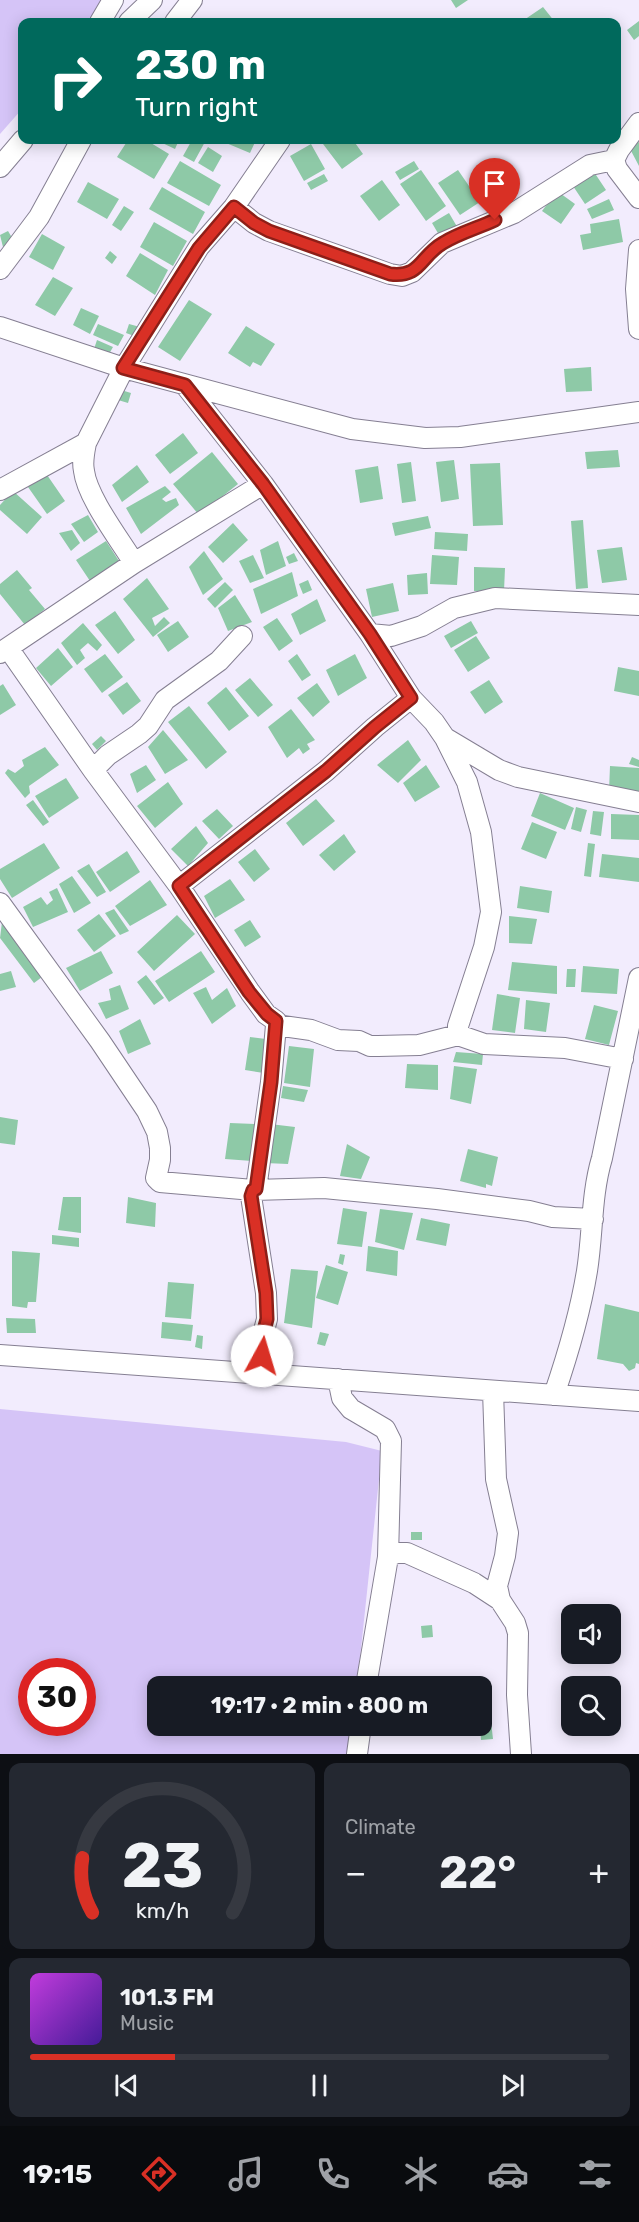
<!DOCTYPE html>
<meta charset="utf-8">
<style>
:root{--surface:#171b24;--page:#242831;--text:#f1f3f6;--muted:#9ea1a6;--line:#363941;--accent:#d93025}
body{margin:0;font-family:Rubik,sans-serif;background:var(--page);color:var(--text);height:100vh;display:flex;flex-direction:column;font-size:22px;white-space:nowrap}
*{box-sizing:border-box;margin:0}
p{font-size:20px;color:var(--muted)}
.icon{flex:none;width:33px;height:33px;fill:none;stroke:currentColor;stroke-width:2;stroke-linecap:round;stroke-linejoin:round}
.map{position:relative;height:1754px;overflow:hidden}
.side{display:flex;flex-direction:column;gap:9px;padding:9px;background:#0d0f14;flex:1}
.side>*{flex:none}
.banner{position:absolute;left:18px;top:18px;width:603px;height:126px;border-radius:12px;box-shadow:0 3px 15px #0003;background:#00695c;color:#fff;overflow:hidden}
.controls{position:absolute;left:561px;top:1604px;display:grid;gap:12px}
.controls a{display:grid;place-items:center;width:60px;height:60px;border-radius:12px;background:var(--surface);box-shadow:0 3px 15px #0003;font-size:30px}
.speed{position:absolute;left:18px;top:1658px;display:flex;gap:12px;font-size:30px;font-weight:700;text-align:center}
.speed>*{display:grid;place-content:center;width:78px;height:78px;border-radius:50%;background:var(--surface);box-shadow:0 3px 15px #0003;line-height:1}
.speed .limit{border:9px solid #d22;background:#fff;color:#111}
.pin{position:absolute;display:grid;place-items:center;width:51px;height:51px;color:#fff;margin:-62px -26px;border-radius:50% 50% 50% 0;rotate:-45deg;box-shadow:0 0 6px #0007}
.pin .icon{rotate:45deg}
.me{position:absolute;width:66px;margin:-33px;rotate:6deg;stroke-linejoin:round;filter:drop-shadow(0 0 4px #0008)}
.turn{display:flex;align-items:center;gap:21px;height:126px;padding:0 18px;font-size:27px}
.turn .icon{width:78px;height:78px;stroke-width:2.5}
.turn b{display:block;font-size:42px;line-height:51px}
.big{font-size:45px;font-weight:700;line-height:1.1}
.side .widget{flex:1;display:flex;flex-direction:column;justify-content:center;gap:9px;min-width:0;padding:0 21px;border-radius:12px;background:var(--page)}
.side .dial{align-items:center;gap:0}
.dial svg{height:156px;overflow:visible;fill:none;stroke:var(--line);stroke-width:7;stroke-linecap:round;text-anchor:middle}
.dial text{fill:var(--text);stroke:none}
.song{display:flex;align-items:center;gap:18px}
.cover{width:72px;height:72px;border-radius:9px;background:linear-gradient(135deg,hsl(290 70% 55%),hsl(260 70% 35%))}
.played{height:6px;border-radius:3px;background:linear-gradient(90deg,var(--accent) 25%,var(--line) 25%)}
.keys{display:flex;justify-content:space-around;direction:ltr}
.heat{display:flex;justify-content:space-between;align-items:center;font-size:33px;direction:ltr}
.side .tiles{flex:1;display:grid;gap:9px;grid-template-columns:1fr 1fr}
.widget:last-child{grid-column:span 2}
.trip{position:absolute;left:147px;top:1676px;width:345px;height:60px;border-radius:12px;background:var(--surface);box-shadow:0 3px 15px #0003;font-weight:700;line-height:60px;text-align:center}
.dock{display:flex;height:96px;justify-content:space-around;align-items:center;background:#090b0e;color:var(--muted)}
.dock .icon{width:42px;height:42px}
.dock .on{color:var(--accent)}
.dock b{font-size:27px;color:var(--text)}
.map>svg:first-child{display:block}
.green{fill:#d5c4f7;fill-rule:evenodd}
.building{fill:#8ec9a7}
.lines{fill:none;stroke-linecap:round;stroke-linejoin:round}
.minor-casing{stroke:#857f92;stroke-width:22}
.minor{stroke:#fff;stroke-width:20}
.route-casing{stroke:#8d1f18;stroke-width:15}
.route{stroke:#d93025;stroke-width:10}
</style>
<div class="map">
<svg width="639" height="1754" viewBox="0 0 639 1754">
<rect width="100%" height="100%" fill="#f2ecfd"/>
<path class="green" d="M0,0H119L99,22H22V109L0,134Z
M0,1409L346,1442L382,1451L357,1686H158V1725H353L350,1754H0ZM32,1671H82V1722H32Z"/>
<path class="building" d="M451,0H468L456,8Z
M543,7L555,22H521Z
M639,21V36L634,40L627,30Z
M128,140H146L169,154L154,179L117,157Z
M156,140H179L175,149Z
M192,140H206L194,162L183,156Z
M219,140H256L250,153Z
M320,140H353L363,154L342,169Z
M639,142V166L629,147Z
M311,144L325,169L304,181L290,156Z
M208,147L222,156L213,172L198,163Z
M180,161L221,185L209,206L167,183Z
M414,161L419,169L400,180L395,172Z
M421,170L446,206L426,221L400,184Z
M458,170L480,202L460,215L438,183Z
M594,172L606,190L585,204L573,186Z
M324,174L328,181L311,190L307,183Z
M382,180L400,205L379,221L360,196Z
M88,182L119,199L107,219L77,202Z
M162,187L205,212L193,234L149,209Z
M503,190L507,197L494,205L490,198Z
M557,191L575,204L561,224L542,211Z
M609,199L614,210L592,219L587,209Z
M124,206L134,212L121,231L112,225Z
M449,213L459,230L442,240L432,223Z
M619,219L623,242L583,250L580,235L591,233L590,224Z
M154,222L187,241L173,266L140,247Z
M8,231L14,241L3,247L0,235Z
M42,234L65,247L53,270L29,257Z
M110,251L117,257L112,264L105,258Z
M140,253L168,270L155,295L126,276Z
M53,277L73,288L55,316L35,305Z
M189,300L212,314L180,361L158,347Z
M81,308L99,316L90,334L73,325Z
M98,324L124,335L118,346L93,335Z
M129,324L140,327L137,337L126,333Z
M246,326L275,344L261,366L253,362L250,367L228,353Z
M97,340L113,347L109,354L94,349Z
M591,367L592,391L566,392L564,369Z
M121,390L131,393L128,403L118,400Z
M183,433L198,453L170,474L155,455Z
M618,450L620,467L587,469L585,452Z
M212,452L238,484L199,515L173,484Z
M454,460L459,499L441,502L436,462Z
M411,462L416,501L402,503L397,464Z
M500,463L503,525L473,526L470,464Z
M137,465L149,482L122,502L112,485Z
M378,466L383,499L360,503L355,470Z
M45,472L65,501L47,514L28,487Z
M165,486L171,492L162,499L166,502L176,498L179,505L141,534L126,508Z
M13,491L42,517L27,534L0,510V505Z
M88,515L98,532L84,542L71,524Z
M428,516L431,528L395,536L392,523Z
M583,520L588,588L576,589L571,521Z
M233,523L248,540L223,563L208,547Z
M72,530L80,543L71,551L59,533Z
M435,532L468,534L467,551L434,549Z
M106,541L119,561L90,581L76,560Z
M278,541L286,566L266,575L260,550Z
M622,547L627,580L602,583L597,550Z
M204,551L223,579L203,595L189,567Z
M294,553L298,561L289,564L286,557Z
M253,555L264,578L250,583L239,561Z
M432,555L459,557L457,585L430,584Z
M474,567L505,568L504,591H474Z
M17,570L32,588L29,590L45,609L25,625L0,594V584Z
M292,572L298,596L261,614L253,589Z
M427,573L428,594L408,595L407,575Z
M147,578L169,609L152,618L155,626L164,617L170,623L153,637L123,599Z
M308,580L312,590L303,594L299,584Z
M225,582L233,590L215,608L207,599Z
M393,583L399,611L372,617L366,589Z
M235,595L252,622L228,631L218,608Z
M317,599L326,621L300,635L291,614Z
M115,611L135,640L118,654L95,625Z
M277,618L293,641L279,651L263,627Z
M178,621L189,637L168,652L157,635Z
M471,621L478,633L451,648L444,636Z
M83,623L102,645L97,651L88,643L80,650L85,658L77,665L61,643Z
M476,636L490,658L468,672L454,650Z
M58,648L73,667L51,686L36,668Z
M105,654L123,677L102,693L84,669Z
M297,654L311,675L302,681L288,661Z
M355,654L367,678L338,696L326,670Z
M618,667L639,671V696L614,691Z
M250,678L273,705L258,717L235,690Z
M489,680L503,702L485,714L470,692Z
M127,682L141,701L123,715L108,695Z
M317,683L330,702L313,717L297,698Z
M3,684L16,705L0,715V686Z
M226,687L249,716L229,731L207,703Z
M189,706L227,752L206,769L168,722Z
M291,709L315,740L307,744L310,749L303,754L299,748L287,758L268,727Z
M163,730L188,760L165,774L148,747Z
M101,736L106,741L97,750L92,744Z
M408,740L421,760L398,783L377,765Z
M45,747L59,765L29,786L30,793L25,798L5,773L8,769L15,773L24,766L22,760Z
M632,757L639,760V767L629,764Z
M146,765L156,780L137,793L130,774Z
M426,765L440,787L415,802L403,783Z
M610,766L639,768V794L609,791Z
M66,778L79,798L49,818L35,796Z
M168,782L183,804L155,828L137,806Z
M540,793L574,808L565,830L531,816Z
M316,799L335,821L303,846L286,823Z
M33,800L49,822L43,826L26,805Z
M576,807L587,810L581,832L571,829Z
M217,809L233,826L219,839L202,821Z
M593,811L604,812L601,836L590,834Z
M611,814L639,815V840L611,839Z
M532,822L557,832L546,859L521,849Z
M196,826L208,843L188,866L171,849Z
M344,834L356,852L334,871L319,855Z
M44,843L60,868L12,898L0,879V869Z
M588,843L595,844L591,877L584,876Z
M255,849L270,869L254,882L238,862Z
M127,851L140,872L110,892L96,872Z
M602,854L639,858V882L599,877Z
M89,864L106,892L97,897L77,871Z
M72,876L91,903L74,913L59,884Z
M230,879L245,900L215,918L204,896Z
M150,880L167,905L130,926L115,906Z
M520,886L552,891L549,913L517,908Z
M57,888L68,912L33,927L23,907L41,897L47,905L53,900L49,892Z
M114,909L129,931L120,935L105,913Z
M99,914L116,936L94,952L77,930Z
M177,915L195,934L154,971L137,952Z
M509,916L537,919L532,944L509,943Z
M250,920L261,937L245,947L234,930Z
M2,922L42,977L34,983L0,938Z
M101,951L113,973L80,991L66,968Z
M201,951L215,972L169,1002L155,981Z
M512,962L557,966V994L508,990Z
M583,966L619,969L617,994L581,992Z
M567,969H576L575,987H566Z
M11,971L16,987L0,991V974Z
M146,975L164,998L154,1005L137,982Z
M120,985L129,1009L106,1019L98,1003L111,1000L109,989Z
M206,987L212,1000L227,988L236,1006L212,1024L193,993Z
M497,994L520,998L515,1033L492,1030Z
M526,1000L550,1003L546,1032L524,1029Z
M594,1005L618,1011L609,1045L585,1039Z
M140,1019L151,1044L128,1054L119,1031Z
M250,1037L274,1040L270,1074L245,1070Z
M289,1046L314,1049L310,1087L284,1083Z
M456,1052L483,1054L482,1065L453,1062Z
M407,1064L438,1065V1090L405,1088Z
M454,1066L477,1069L471,1104L450,1099Z
M283,1086L308,1090L304,1102L281,1098Z
M0,1117L18,1120L15,1145L0,1143Z
M230,1123L255,1124L252,1161L225,1159Z
M270,1124L295,1127L288,1164L265,1163Z
M347,1144L370,1157L361,1179L340,1176Z
M468,1149L498,1157L492,1186L486,1184V1188L460,1181Z
M63,1197H81V1233L58,1230Z
M128,1197L156,1203L155,1227L126,1223Z
M343,1208L367,1212L362,1247L337,1244Z
M380,1209L413,1213L404,1250L375,1242Z
M421,1218L450,1224L446,1246L416,1240Z
M52,1235L79,1238V1247L52,1244Z
M368,1246L398,1251L397,1276L366,1271Z
M12,1251L40,1253L36,1302H28L27,1308L12,1306Z
M340,1254L345,1255L343,1265L338,1263Z
M326,1265L348,1272L338,1305L316,1298Z
M291,1269L318,1271L312,1328L284,1323Z
M168,1282L194,1284L191,1319L165,1317Z
M605,1304L639,1312V1364L636,1363L635,1368L629,1371L623,1364L597,1359Z
M6,1318L35,1319L36,1333H7Z
M162,1322L193,1325L191,1341L161,1338Z
M320,1332L329,1334L325,1346L317,1344Z
M197,1335L203,1336L202,1349L195,1347Z
M411,1532H422V1540H411Z
M432,1625L433,1637L422,1638L421,1626Z
M490,1713L493,1739L481,1740L480,1725H482V1714Z"/>
<g class="lines">
<g class="minor-casing">
<path id="minor" d="M100,22L113,0
M129,22L152,0
M175,22L192,0
M639,123L619,150L614,160L617,169L639,198
M0,167L23,140
M234,207L254,223L269,231L390,274L402,276L412,272L442,243L514,213L590,165L614,160
M639,250L636,289L639,329
M0,269L39,217L81,140
M0,327L124,368L352,429L425,438L460,437L639,412
M185,385L263,484L370,634L411,698L434,722L445,738L467,782L481,832L491,912L484,947L458,1026V1035L484,1044L565,1048L623,1059
M0,490L86,443
M134,563C120,540 87,497 84,471C82,462 84,453 86,443L124,368L199,247L234,207L280,140
M370,634L391,636L422,626L454,608L495,598L639,605
M8,648L93,770L179,886L250,992L266,1014L276,1021V1025L311,1030L338,1040L359,1041L370,1046H378L419,1045L458,1035
M0,653L134,563L263,484
M447,739L499,770L518,777L639,802
M93,770L108,755L139,734L148,726L165,700L219,661L242,636
M179,886L326,771L375,727L411,698
M0,903L100,1041L147,1111L157,1132L160,1148V1160L156,1178L160,1182L253,1190L324,1188L437,1199L529,1211L553,1217L593,1219
M256,1189L271,1082L276,1025
M253,1190L251,1196L266,1293L267,1319L261,1342L267,1374
M0,1355L639,1401
M338,1379L342,1398L351,1409L385,1429L391,1441L388,1557L366,1686
M493,1391L496,1479L508,1533L505,1556L497,1586L500,1600L515,1623L518,1633L517,1695L521,1754
M554,1395C568,1354 580,1314 587,1271C593,1233 591,1195 602,1158L639,978
M388,1557L396,1553H407L474,1583L500,1600
M357,1754L361,1725"/>
</g>
<use href="#minor" class="minor"/>
</g>
<g class="lines">
<g class="route-casing">
<path id="route" d="M262,1356L261,1342L267,1319L266,1293L251,1196L253,1190L256,1189L271,1082L276,1021L267,1014L249,992L179,886L326,771L375,727L411,698L370,634L263,484L185,385L123,368L199,248L234,207L254,223L269,231L390,274C421,278 420,256 443,243C459,233 478,228 495,220"/>
</g>
<use href="#route" class="route"/>
</g>
</svg>
<div class="controls">
<a><svg class="icon" aria-label="sound" viewBox="0 0 24 24"><path d="M4 9h4l5-4v14l-5-4H4zM17 9q2 3 0 6"/></svg></a>
<a><svg class="icon" aria-label="search" viewBox="0 0 24 24"><circle cx="10" cy="10" r="6"/><path d="M15 15l6 6"/></svg></a>
</div>
<div class="speed"><div class="limit">30</div></div>
<div class="pin" style="left:495px;top:220px;background:#d93025"><svg class="icon" aria-label="arrive" viewBox="0 0 24 24"><path d="M6 21V4h12l-3 4 3 4H6"/></svg></div>
<svg class="me" style="left:262px;top:1356px" viewBox="-20 -20 40 40"><circle r="19" fill="#fff"/><path d="M0-13L10 11 0 6-10 11z" fill="#d93025"/></svg>
<div class="trip">19:17 · 2 min · 800 m</div>
<div class="banner">
<div class="turn"><svg class="icon" aria-label="right" viewBox="0 0 24 24"><path d="M7 20v-9h11M14 6l5 5-5 5"/></svg><div><b>230 m</b>Turn right</div></div>
</div>
</div>
<section class="side">
<div class="tiles">
<div class="widget dial"><svg viewBox="0 0 100 80">
<path d="M14 69A42 42 0 1 1 86 69"/>
<path d="M14 69A42 42 0 0 1 9 41" stroke="#d93025"/>
<text x="50" y="56" font-size="32" font-weight="700">23</text>
<text x="50" y="72" font-size="11">km/h</text>
</svg></div>
<div class="widget"><p>Climate</p>
<div class="heat"><a>−</a><b class="big">22°</b><a>+</a></div>
</div>
<div class="widget">
<div class="song"><i class="cover"></i><div><b>101.3 FM</b><p>Music</p></div></div>
<div class="played"></div>
<div class="keys"><svg class="icon" aria-label="previous" viewBox="0 0 24 24"><path d="M18 5L8 12l10 7zM5 5v14"/></svg><svg class="icon" aria-label="pause" viewBox="0 0 24 24"><path d="M8 5v14M16 5v14"/></svg><svg class="icon" aria-label="next" viewBox="0 0 24 24"><path d="M6 5l10 7-10 7zM19 5v14"/></svg></div>
</div>
</div>
</section>
<nav class="dock">
<b>19:15</b>
<svg class="icon on" aria-label="directions" viewBox="0 0 24 24"><path d="M12 3l9 9-9 9-9-9zM9 14v-3h6M13 9l2 2-2 2"/></svg>
<svg class="icon" aria-label="music" viewBox="0 0 24 24"><path d="M9 18V5l10-2v13"/><circle cx="6" cy="18" r="3"/><circle cx="16" cy="16" r="3"/></svg>
<svg class="icon" aria-label="phone" viewBox="0 0 24 24"><path d="M5 4h4l2 5-3 2q2 4 5 5l2-3 5 2v4C11 20 4 13 5 4z"/></svg>
<svg class="icon" aria-label="climate" viewBox="0 0 24 24"><path d="M12 3v18M4 7l16 10M4 17L20 7"/></svg>
<svg class="icon" aria-label="car" viewBox="0 0 24 24"><path d="M5 17H2v-5l4-1 3-4h7l3 4 3 1v5h-3M9 17h6M6 11h13"/><circle cx="7" cy="17" r="2"/><circle cx="17" cy="17" r="2"/></svg>
<svg class="icon" aria-label="filters" viewBox="0 0 24 24"><path d="M4 7h16M4 17h16"/><circle cx="9" cy="7" r="2"/><circle cx="15" cy="17" r="2"/></svg>
</nav>
